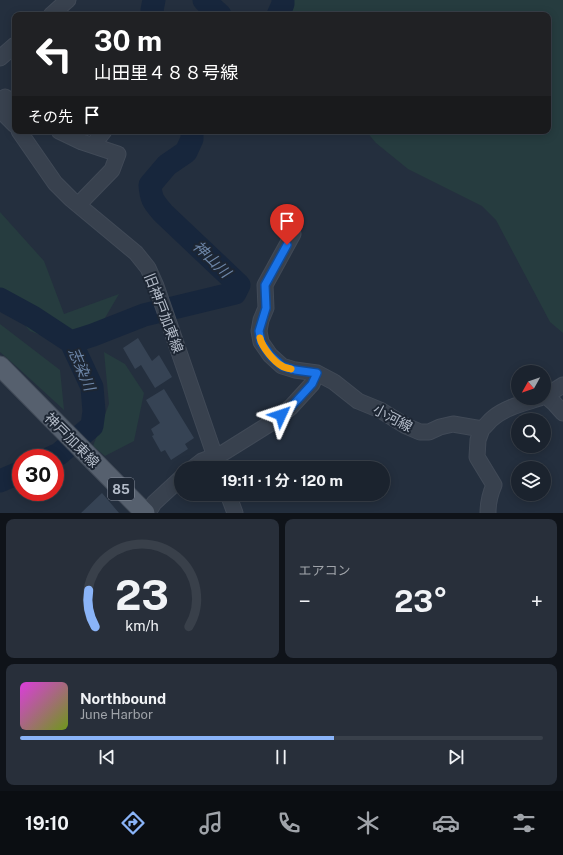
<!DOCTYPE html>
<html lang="ja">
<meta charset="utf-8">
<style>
:root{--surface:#1b232e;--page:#282f3a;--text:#f1f3f6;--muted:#a0a4aa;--line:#39404a;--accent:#8ab4f8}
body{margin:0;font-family:"Public Sans","Noto Sans JP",sans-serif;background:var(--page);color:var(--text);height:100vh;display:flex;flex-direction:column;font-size:15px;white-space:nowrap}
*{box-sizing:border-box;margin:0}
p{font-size:13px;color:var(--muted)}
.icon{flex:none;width:22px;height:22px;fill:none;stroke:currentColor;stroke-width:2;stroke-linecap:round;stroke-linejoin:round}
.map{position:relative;height:513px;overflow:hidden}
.sheet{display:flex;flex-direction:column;gap:6px;padding:6px;background:#0f1319;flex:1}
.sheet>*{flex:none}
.banner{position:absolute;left:12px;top:12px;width:539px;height:122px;border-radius:8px;box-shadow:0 2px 10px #0003,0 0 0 1px var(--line);background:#202124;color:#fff;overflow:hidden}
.needle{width:26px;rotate:230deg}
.fabs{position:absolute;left:511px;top:365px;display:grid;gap:8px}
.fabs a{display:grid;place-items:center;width:40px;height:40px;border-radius:50%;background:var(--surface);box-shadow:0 2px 10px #0003,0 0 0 1px var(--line);font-size:20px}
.speed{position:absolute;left:12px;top:449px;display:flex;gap:8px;font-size:20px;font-weight:700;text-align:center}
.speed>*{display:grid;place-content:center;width:52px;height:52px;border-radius:50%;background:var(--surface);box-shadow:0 2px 10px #0003,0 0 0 1px var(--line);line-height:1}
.speed .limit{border:6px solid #d22;background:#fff;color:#111}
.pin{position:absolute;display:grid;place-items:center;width:34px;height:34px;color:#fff;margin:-41px -17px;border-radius:50% 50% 50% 0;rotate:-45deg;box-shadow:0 0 4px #0007}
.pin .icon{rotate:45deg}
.me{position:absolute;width:44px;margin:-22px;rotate:48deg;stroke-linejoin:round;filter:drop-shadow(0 0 3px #0008)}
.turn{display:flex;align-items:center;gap:14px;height:84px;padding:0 16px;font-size:18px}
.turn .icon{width:52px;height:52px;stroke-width:2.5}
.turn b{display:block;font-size:28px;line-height:34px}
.then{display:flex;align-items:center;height:38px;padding:0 16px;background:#0003;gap:8px;font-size:15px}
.big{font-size:30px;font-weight:700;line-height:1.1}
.sheet .widget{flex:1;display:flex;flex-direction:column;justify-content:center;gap:6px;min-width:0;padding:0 14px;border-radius:8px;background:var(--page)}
.sheet .dial{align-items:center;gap:0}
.dial svg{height:104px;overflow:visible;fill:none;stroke:var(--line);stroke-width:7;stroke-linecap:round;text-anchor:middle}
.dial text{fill:var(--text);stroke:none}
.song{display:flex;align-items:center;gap:12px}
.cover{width:48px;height:48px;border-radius:6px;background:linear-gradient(135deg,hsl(300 70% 55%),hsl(80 70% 35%))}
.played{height:4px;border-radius:2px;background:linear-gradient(90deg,var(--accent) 60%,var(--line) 60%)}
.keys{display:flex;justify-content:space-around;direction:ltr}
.heat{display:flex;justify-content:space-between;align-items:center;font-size:22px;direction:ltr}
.sheet .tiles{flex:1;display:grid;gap:6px;grid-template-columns:1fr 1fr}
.widget:last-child{grid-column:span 2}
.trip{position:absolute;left:174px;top:461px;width:216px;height:40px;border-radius:20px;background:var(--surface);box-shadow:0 2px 10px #0003,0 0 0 1px var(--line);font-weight:700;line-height:40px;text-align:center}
.menu{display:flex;height:64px;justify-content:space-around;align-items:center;background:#0b0e12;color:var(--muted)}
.menu .icon{width:28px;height:28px}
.menu .current{color:var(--accent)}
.menu b{font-size:18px;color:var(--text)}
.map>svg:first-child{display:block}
.green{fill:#263c3f}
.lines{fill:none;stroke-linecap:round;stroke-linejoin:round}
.river{stroke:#17263c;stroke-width:23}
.building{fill:#364354}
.minor-casing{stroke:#414a57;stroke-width:17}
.major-casing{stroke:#414a57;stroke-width:21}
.minor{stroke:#38414e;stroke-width:15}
.major{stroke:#56606e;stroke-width:19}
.route-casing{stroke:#114b97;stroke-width:10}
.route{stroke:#1a73e8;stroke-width:7}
.slow{stroke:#f59e0b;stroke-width:7}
.labels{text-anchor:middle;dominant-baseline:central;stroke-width:4;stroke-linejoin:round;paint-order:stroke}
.shield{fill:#1d2633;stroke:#878f9c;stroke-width:1}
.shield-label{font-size:13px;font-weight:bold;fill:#b4bcc9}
.street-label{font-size:14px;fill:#b4bcc9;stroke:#1d2633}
.water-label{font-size:15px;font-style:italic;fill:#6d86a8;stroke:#1d2633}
</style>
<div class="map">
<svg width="563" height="513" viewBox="0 0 563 513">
<rect width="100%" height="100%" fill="#242f3e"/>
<path class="green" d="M278,0H563V333L550,322L496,220L482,206L408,169L376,143L366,131H548V15H278L276,9Z
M0,212L44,261L64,314L119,294L85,352L30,331L0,297Z
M0,324L60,370L64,410L16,366L0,352Z
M104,352L125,364L144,393L134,441L105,456L93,446L109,404Z"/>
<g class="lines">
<path class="river" d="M204,0L220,15
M153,15L152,10L154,0
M278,15L283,4V0
M0,299L33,317L71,342L92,387L94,411L92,426L59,454L50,458
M71,342L93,335L144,315L235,293L239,285L163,213C154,202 151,200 150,185L167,165L186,152L192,139V131
M0,481L21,472"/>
</g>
<path class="building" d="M138,338L152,361L159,355L172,377L155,388L141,365L135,369L123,348Z
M164,389L194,438L185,444L188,449L171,460L165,450L161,452L152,436L154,435L151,429L160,423L146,400Z
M102,493L119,513H81Z"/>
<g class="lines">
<g class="minor-casing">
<path id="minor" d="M51,15L68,0
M0,58L15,45
M0,101L5,97L15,105
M0,110L15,125
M19,131L55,183L71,199L136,253L148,268L156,286L170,326L219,468
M59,131L82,142L118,154L112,170L78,205
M93,145L104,131
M293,234L265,285L266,308L261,320L259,331L261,342L270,355L282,366L295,370L317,373L334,382L358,401L380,410L406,426L420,432H429L440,427L453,424L482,429L478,440L477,457L494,485C490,494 488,503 488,513
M546,396L554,403L563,413
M544,397L563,385
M482,429C486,426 489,421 493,418C506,407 525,403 540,398
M193,468L202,461L223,453L271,423L291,407L312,384L317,373
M228,494L235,513
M148,513L154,503L181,478"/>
</g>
<g class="major-casing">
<path id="major" d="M0,366L145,513"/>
</g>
<use href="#minor" class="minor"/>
<use href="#major" class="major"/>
</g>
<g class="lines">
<g class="route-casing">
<path id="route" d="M281,415L291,407L312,384L317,373L295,370L282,366L270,355L261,342L259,331L266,308L265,285L287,245"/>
</g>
<use href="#route" class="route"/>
<path class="slow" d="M260,338C262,347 274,362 282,366C284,368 288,368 291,369"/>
</g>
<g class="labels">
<rect class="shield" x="108" y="478" width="26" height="22" rx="3"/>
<g class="shield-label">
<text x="121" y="489">85</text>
</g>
<g class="street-label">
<text transform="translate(164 313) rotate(69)">旧神戸加東線</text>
<text transform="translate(393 418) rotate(28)">小河線</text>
<text transform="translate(72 440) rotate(45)">神戸加東線</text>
</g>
<g class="water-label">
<text transform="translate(212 259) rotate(44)">神山川</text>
<text transform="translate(82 369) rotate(67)">志染川</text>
</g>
</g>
</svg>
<div class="fabs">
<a><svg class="needle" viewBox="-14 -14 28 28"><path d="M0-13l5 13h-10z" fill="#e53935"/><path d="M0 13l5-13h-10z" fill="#a0a4aa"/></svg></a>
<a><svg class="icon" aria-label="search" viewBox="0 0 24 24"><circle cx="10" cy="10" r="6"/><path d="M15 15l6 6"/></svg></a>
<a><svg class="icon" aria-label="layers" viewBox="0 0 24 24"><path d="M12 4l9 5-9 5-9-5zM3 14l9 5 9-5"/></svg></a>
</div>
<div class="speed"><div class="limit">30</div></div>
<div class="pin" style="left:287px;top:245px;background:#d93025"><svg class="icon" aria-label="arrive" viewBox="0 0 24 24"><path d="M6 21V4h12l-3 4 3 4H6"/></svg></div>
<svg class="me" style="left:281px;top:415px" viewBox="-20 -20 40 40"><path d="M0-17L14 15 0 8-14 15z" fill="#1a73e8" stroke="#fff" stroke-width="4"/></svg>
<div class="trip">19:11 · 1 分 · 120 m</div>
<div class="banner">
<div class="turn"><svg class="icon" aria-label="left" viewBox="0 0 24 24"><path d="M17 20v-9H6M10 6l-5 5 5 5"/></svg><div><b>30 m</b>山田里４８８号線</div></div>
<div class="then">その先<svg class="icon" aria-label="arrive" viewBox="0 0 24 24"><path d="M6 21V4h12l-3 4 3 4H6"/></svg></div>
</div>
</div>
<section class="sheet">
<div class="tiles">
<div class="widget dial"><svg viewBox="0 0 100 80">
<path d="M14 69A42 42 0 1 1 86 69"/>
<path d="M14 69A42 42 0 0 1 9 41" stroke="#8ab4f8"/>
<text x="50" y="56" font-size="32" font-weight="700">23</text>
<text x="50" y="72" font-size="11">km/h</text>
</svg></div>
<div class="widget"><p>エアコン</p>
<div class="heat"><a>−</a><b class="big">23°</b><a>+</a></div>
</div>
<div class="widget">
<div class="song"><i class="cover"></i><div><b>Northbound</b><p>June Harbor</p></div></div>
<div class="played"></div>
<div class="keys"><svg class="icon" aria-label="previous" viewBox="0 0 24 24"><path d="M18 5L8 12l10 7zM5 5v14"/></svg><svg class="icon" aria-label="pause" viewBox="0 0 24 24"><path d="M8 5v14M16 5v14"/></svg><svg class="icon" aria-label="next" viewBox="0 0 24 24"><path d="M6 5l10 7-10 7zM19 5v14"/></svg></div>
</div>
</div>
</section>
<nav class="menu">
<b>19:10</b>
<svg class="icon current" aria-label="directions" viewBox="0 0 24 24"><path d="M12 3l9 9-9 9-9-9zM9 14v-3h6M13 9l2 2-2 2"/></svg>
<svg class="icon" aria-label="music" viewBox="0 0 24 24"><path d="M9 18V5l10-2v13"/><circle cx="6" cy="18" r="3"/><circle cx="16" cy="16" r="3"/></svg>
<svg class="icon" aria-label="phone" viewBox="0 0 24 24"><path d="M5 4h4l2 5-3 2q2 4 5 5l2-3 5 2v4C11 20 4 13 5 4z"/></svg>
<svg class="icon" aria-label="climate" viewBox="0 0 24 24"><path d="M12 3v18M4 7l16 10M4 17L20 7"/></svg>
<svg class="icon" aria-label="car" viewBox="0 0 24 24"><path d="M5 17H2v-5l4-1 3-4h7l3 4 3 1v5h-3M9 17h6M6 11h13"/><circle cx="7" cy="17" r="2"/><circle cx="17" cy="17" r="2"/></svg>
<svg class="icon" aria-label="filters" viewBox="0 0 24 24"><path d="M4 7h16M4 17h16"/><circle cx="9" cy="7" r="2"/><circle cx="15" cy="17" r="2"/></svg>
</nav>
